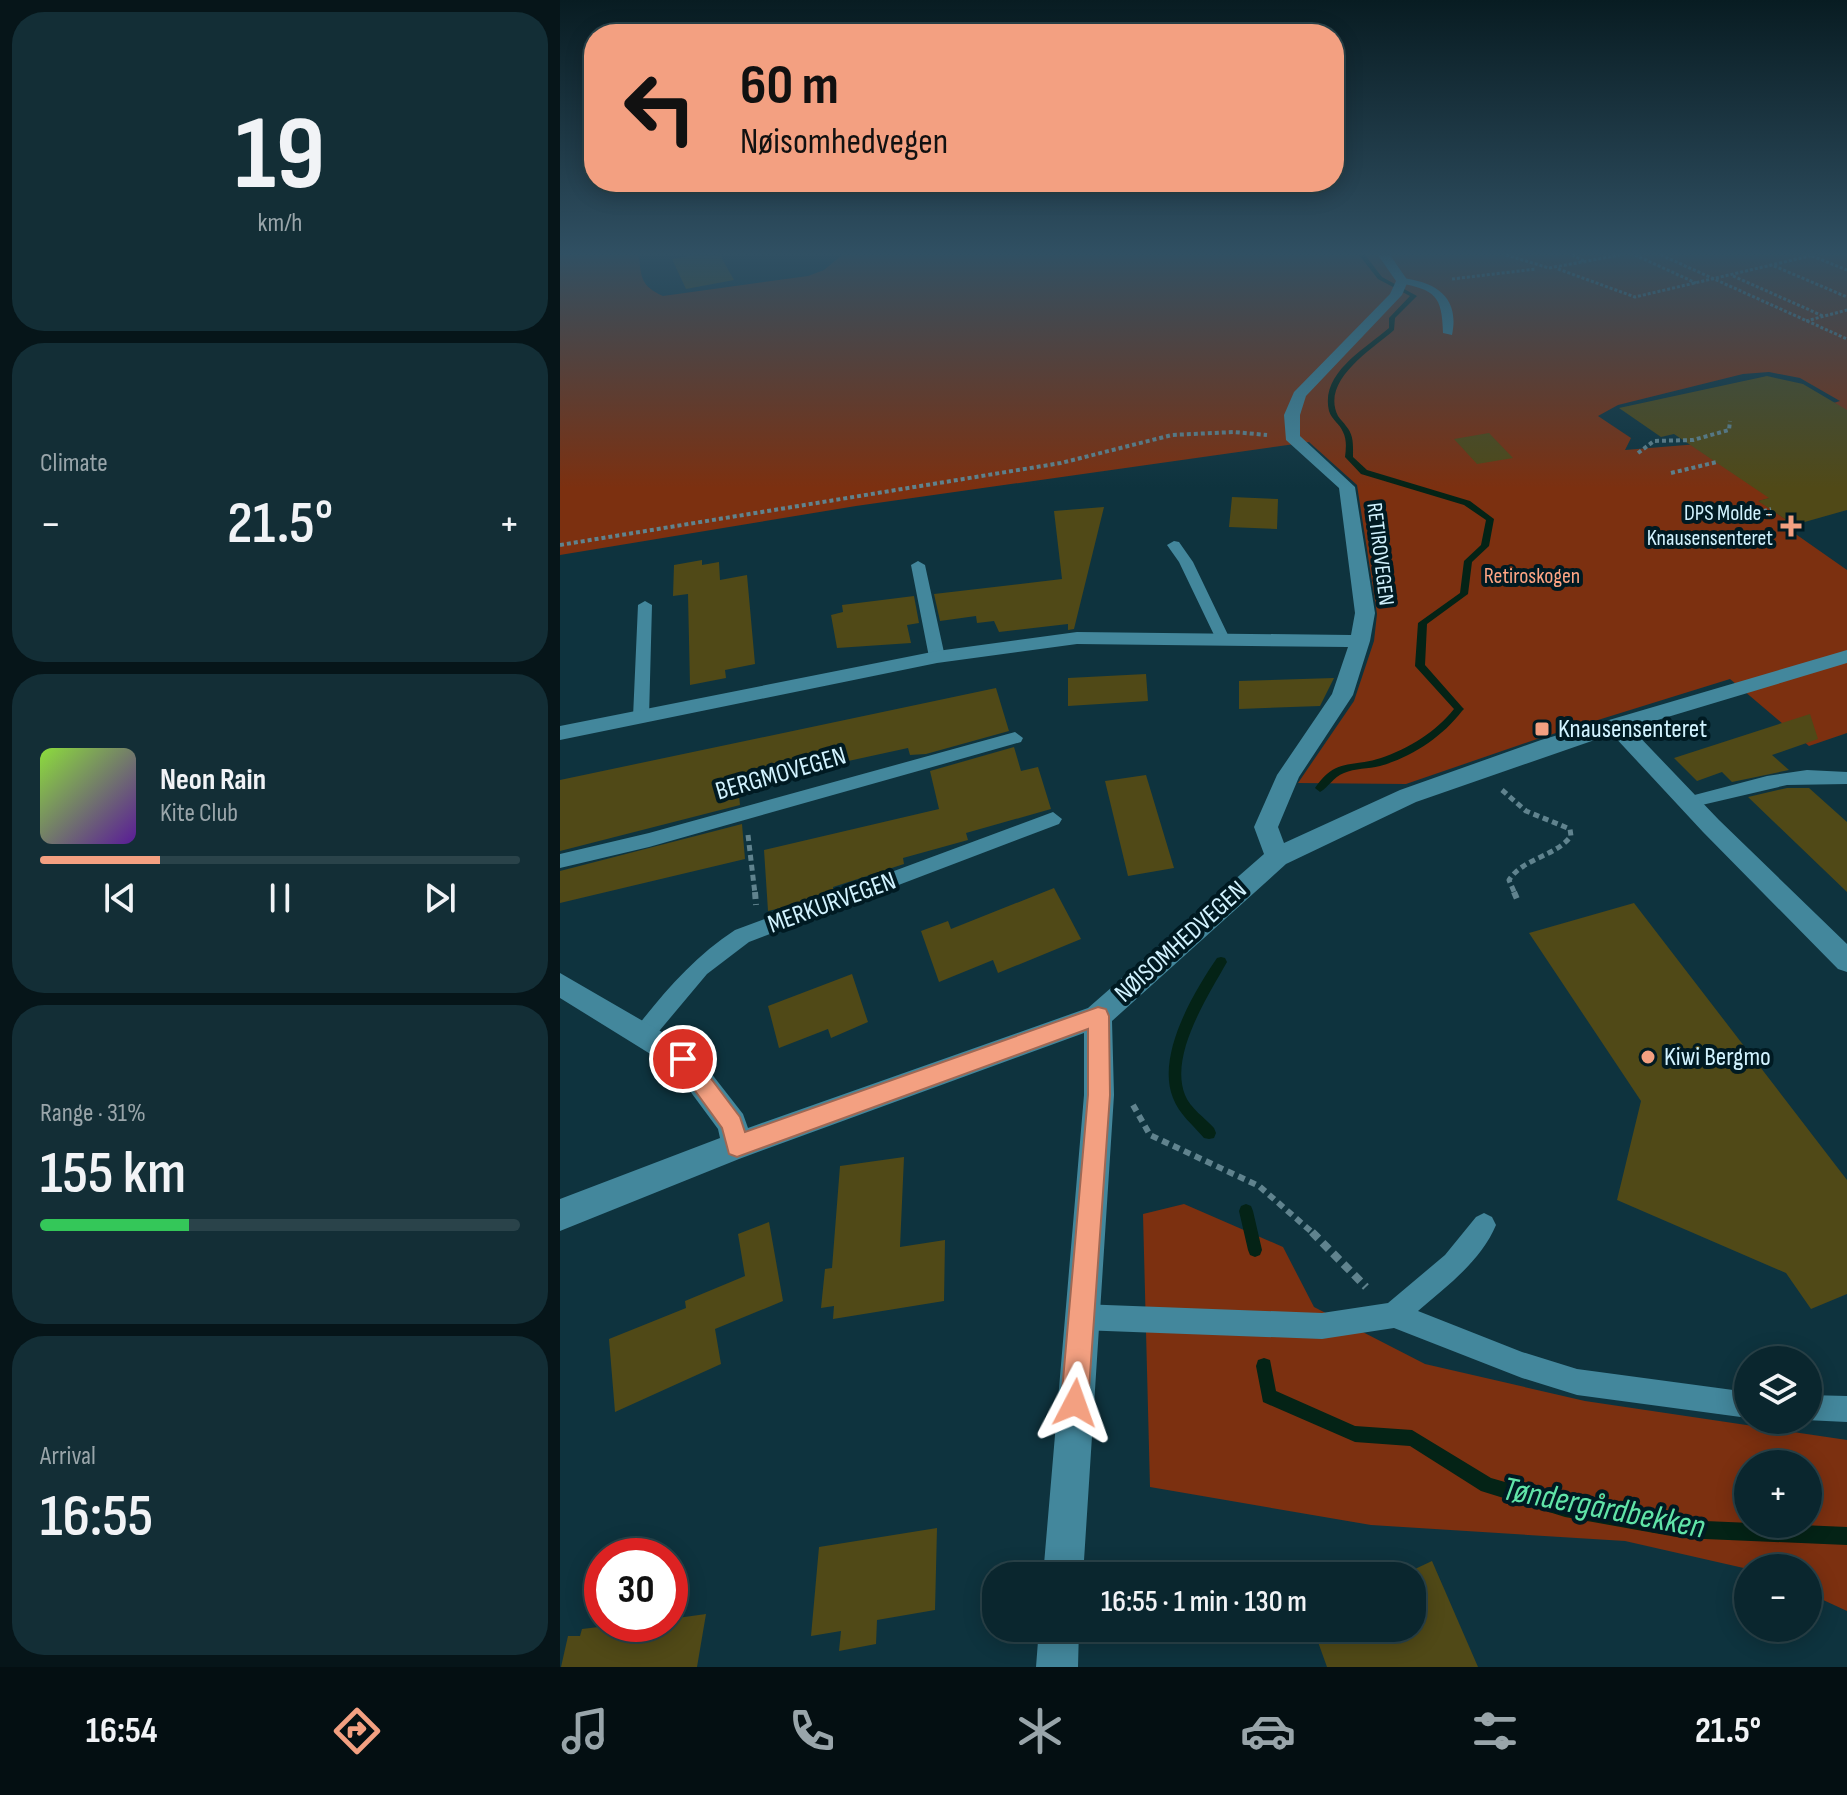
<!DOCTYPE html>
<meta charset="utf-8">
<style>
:root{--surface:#0a262e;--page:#132e36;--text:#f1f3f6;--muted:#99a5aa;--line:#2a434a;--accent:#f3a081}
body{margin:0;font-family:"Sofia Sans Condensed",sans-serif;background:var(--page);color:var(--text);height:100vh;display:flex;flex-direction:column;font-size:30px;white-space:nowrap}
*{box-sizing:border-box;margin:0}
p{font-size:26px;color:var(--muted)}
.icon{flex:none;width:44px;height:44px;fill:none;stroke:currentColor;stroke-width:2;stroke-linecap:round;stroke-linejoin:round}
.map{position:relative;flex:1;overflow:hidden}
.details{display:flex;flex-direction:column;gap:12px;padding:12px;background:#061519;width:560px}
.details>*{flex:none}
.hud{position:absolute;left:24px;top:24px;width:760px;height:168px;border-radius:32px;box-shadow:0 4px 20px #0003,0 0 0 2px var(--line);background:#f3a081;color:#111;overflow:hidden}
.controls{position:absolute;left:1174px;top:1346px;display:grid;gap:16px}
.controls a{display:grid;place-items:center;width:88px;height:88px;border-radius:50%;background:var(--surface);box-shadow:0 4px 20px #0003,0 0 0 2px var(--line);font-size:40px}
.speed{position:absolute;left:24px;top:1538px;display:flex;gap:16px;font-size:40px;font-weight:700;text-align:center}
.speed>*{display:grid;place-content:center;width:104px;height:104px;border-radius:50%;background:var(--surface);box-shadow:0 4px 20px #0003,0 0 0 2px var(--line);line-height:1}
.speed .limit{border:12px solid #d22;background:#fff;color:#111}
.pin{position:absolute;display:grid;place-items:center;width:68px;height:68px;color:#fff;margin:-34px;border:4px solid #fff;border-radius:50%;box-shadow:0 2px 8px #0007}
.me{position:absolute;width:88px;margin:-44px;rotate:4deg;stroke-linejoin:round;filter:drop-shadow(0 0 6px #0008)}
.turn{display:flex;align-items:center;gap:28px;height:168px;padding:0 24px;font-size:36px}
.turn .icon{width:104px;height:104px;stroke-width:2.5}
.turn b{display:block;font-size:56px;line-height:68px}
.big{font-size:60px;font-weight:600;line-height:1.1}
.details .widget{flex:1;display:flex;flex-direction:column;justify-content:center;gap:12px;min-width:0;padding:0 28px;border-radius:32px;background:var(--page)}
.details .dial{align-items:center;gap:0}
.dial b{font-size:104px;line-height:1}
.song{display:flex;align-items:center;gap:24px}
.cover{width:96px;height:96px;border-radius:12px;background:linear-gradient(135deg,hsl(90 70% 55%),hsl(270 70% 35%))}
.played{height:8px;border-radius:4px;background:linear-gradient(90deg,var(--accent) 25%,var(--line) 25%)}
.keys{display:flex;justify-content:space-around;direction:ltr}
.heat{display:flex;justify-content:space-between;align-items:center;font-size:44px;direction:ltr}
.charge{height:12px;border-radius:6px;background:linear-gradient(90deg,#34c759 31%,var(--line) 0)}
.trip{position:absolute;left:422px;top:1562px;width:444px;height:80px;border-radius:32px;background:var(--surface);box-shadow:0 4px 20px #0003,0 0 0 2px var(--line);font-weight:600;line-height:80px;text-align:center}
.dock{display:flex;height:128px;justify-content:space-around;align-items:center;background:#040f12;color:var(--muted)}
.dock .icon{width:56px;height:56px}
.dock .active{color:var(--accent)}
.dock b{font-size:36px;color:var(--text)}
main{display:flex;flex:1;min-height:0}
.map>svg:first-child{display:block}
.green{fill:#7c3010;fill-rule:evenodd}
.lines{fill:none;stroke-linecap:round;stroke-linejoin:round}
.stream{fill:#042316;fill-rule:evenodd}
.building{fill:#504917}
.path-far4{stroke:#60838e;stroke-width:3;stroke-dasharray:3 2;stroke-linecap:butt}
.path-far3{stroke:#60838e;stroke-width:4;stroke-dasharray:4 3;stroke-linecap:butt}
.path-far2{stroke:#60838e;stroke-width:5;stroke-dasharray:6 4;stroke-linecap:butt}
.path-far1{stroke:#60838e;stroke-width:6;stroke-dasharray:7 5;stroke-linecap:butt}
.path{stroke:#60838e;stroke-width:8;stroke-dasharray:9 6;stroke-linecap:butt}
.lane{fill:#43879c;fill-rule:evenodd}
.street{fill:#43879c;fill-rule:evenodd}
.route{fill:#f3a081;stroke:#9e6854;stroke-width:2}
.poi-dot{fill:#f3a081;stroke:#001a22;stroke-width:3}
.labels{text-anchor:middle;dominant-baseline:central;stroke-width:8;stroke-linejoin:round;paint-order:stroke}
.far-poi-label{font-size:22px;fill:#d2f3ff;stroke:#001a22;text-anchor:end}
.far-street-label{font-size:22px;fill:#d2f3ff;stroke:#001a22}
.far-park-label{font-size:22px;fill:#fea584;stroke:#001a22}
.poi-label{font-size:26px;fill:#d2f3ff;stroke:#001a22;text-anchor:start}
.street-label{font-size:26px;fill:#d2f3ff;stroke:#001a22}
.near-water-label{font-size:34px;font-style:italic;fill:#60e4a8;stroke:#001a22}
</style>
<main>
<section class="details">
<div class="widget dial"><b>19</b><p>km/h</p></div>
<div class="widget"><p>Climate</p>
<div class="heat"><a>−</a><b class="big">21.5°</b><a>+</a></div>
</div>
<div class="widget">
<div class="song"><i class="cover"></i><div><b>Neon Rain</b><p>Kite Club</p></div></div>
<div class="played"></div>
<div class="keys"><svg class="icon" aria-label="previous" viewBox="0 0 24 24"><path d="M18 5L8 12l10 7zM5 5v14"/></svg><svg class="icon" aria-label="pause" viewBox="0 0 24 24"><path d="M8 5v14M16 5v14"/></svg><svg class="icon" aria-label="next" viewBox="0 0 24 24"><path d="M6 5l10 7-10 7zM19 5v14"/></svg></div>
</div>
<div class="widget"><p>Range · 31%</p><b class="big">155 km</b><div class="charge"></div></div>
<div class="widget"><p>Arrival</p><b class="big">16:55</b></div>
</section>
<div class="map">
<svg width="1287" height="1667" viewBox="0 0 1287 1667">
<rect width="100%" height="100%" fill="#0e333e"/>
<path class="green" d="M0,255H79C81,278 81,286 103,296L248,276L264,270L282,255H1287V414L1270,404L1280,401L1240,378L1209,372L1183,374L1058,405L1038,416L1071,438L1065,450L1138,444L1271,481L1199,501L1234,525L1227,528L1287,570V733L1249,746L1170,679L980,738L846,784L738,783L794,701L814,641L817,614L797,485L749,442L296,506L0,555Z
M624,1204L723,1247L754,1307L865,1364L1025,1401L1287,1440V1611L1248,1593V1568L1188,1569L1065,1541L811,1525L590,1487L583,1214ZM1188,1464H1248V1524H1188Z"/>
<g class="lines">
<path class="stream" d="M799,255H805L822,277L857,296L835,318L834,330C813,349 760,380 778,416C780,419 784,423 786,426C794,435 793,445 793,457L807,470L910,501L934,519L929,546L912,562L908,594L867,624L865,665L902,707L904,709L902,711C882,737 852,757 820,766C808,769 795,768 784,773C773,777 769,787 760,792L755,788C776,757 791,768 821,758C848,749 876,732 894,709L855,666L858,623L900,593L904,561L921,545L926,520L904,505L801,474L785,457C786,449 787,440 783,432C780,424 772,420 769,411C760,373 805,349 829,328V318L850,296L818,279Z
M661,957L665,958L667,962C648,996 609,1055 625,1095C630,1108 645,1118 654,1128L656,1133L654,1138L649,1139L644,1138C633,1125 619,1114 613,1098C596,1056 633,993 657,958Z
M686,1204L691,1206L693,1211L702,1250L700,1255L695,1257L690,1255L688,1250L679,1211L681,1206Z
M704,1358L710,1360L716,1391L795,1426L852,1430L931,1478L1005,1499L1122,1520L1287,1527V1545L1122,1538L1005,1517L921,1491L850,1446L795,1442L703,1402L696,1366L698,1360Z"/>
</g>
<path class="building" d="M134,255H160L174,280L126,289L112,259Z
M1207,376L1243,384L1287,410V510L1234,525L1198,501L1209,498L1114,434L1101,437L1059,408Z
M929,433L953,458L917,464L894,439Z
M672,497L718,499L717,529L669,527Z
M544,507L514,629L508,630V624L439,632L434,621L417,623L416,616L380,621L374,594L502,579L494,511Z
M142,560V565L159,562L160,580L187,575L195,664L165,670L166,678L130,685L128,594L113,596L114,565Z
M354,596L359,623L347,625L351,643L277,648L271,615L283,612L282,605Z
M586,674L588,701L508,706V678Z
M774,678L760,706L679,709V681Z
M436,688L449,731L366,754L350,755L348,748L178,785L180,805L0,851V780Z
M1250,714L1258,739L1212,755L1229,770L1172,782L1162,772L1137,781L1114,758Z
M454,747L461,771L478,767L491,809L406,833L408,840L343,858L344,864L273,887V890L234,905L208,911L204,850L379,809L370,771Z
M586,775L614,868L568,876L545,781Z
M1227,788H1249L1287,822V892L1188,797Z
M182,824L185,859L0,903V871Z
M494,888L521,939L438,973L433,960L379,982L361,931L388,921L391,929Z
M1074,903L1287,1180V1294L1251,1309L1226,1273L1057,1200L1081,1101L969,933Z
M292,974L308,1022L271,1038L268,1029L219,1048L208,1006Z
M344,1157L340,1247L385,1240L384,1301L273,1319L274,1306L261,1308L265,1269L272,1268L280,1166Z
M209,1222L223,1301L155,1329L161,1364L55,1412L49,1339L126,1308L125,1301L185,1276L178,1234Z
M377,1528L375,1610L317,1620L316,1644L279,1651L281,1631L251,1636L259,1547Z
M872,1561L918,1667H767L753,1628H852V1576H840Z
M146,1614L137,1667H1L8,1636H20L22,1629L64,1624H110V1619Z"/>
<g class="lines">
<path class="path-far4" d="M946,255L989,268L1060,255
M1012,255L1026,262
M1075,255L1136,283
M1101,255L1287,339
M1252,256L1287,270
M1214,266L1287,297
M998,269L1075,297L1254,255
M1173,276L1263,316
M892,279L976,269
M1246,321L1287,310"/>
<path class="path-far3" d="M1078,453L1094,441L1133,440L1169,430L1170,421
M1111,473L1157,462
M1183,517L1211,509
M0,545L501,463L612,435L674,432L707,435"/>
<path class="path-far2" d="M942,790L966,811L1010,829L1011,836C995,857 963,858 949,880L955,894
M188,835L195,894"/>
<path class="path-far1" d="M195,892L196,905
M954,892L957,899
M573,1105L590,1135L699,1186L754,1234"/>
<path class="path" d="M752,1232L806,1287"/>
<path class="lane" d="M842,278C876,282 900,297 892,335L883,333C882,295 875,290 839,283L837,281Z
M614,541L619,542L633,562L669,637L667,640H657L655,637L619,562L607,545Z
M358,561L365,565L385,657L377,662L369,657L351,565Z
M85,601L92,605L89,717L81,722L73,717L78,605Z
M455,732L463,738L461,742L89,847L0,868V854L89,833Z
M1247,770L1287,772V784L1227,785L1129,808L1120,802L1123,798L1207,776Z
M493,812L502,819L499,824L189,942L147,974L90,1042L83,1044L76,1042L72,1035L76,1028C105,991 135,956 175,930Z
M924,1213L932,1217L936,1225C921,1261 886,1287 858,1311L962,1352L1017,1369L1188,1392V1418L1017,1395L962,1378L834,1328L762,1339L520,1330L511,1326L507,1317L511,1308L520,1304L762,1313L828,1303L885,1255L916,1217Z
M1248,1395L1287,1396V1422L1245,1420H1248Z"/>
<path class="street" d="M818,255H830L848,281L842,295L746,396L740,415V436L795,487L815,613L810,641L793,695L739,777L718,827L724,843L840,790L981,740L1287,650V663L1071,728L1159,820L1287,944V972L1278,969L1143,832L1052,734L856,802L726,864L552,1021L554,1095L523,1576H483L524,1095V1033L179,1159L0,1231V1199L160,1138L158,1129L113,1068L0,998V973L133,1050L183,1114L188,1128L528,1008L704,854L694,827L717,775L772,694L788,647L517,644L377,663L0,740V726L377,651L517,632L791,635L795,613L779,488L726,440L724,415L734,392L830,294L836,281Z
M479,1628H519L518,1667H476Z"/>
</g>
<linearGradient id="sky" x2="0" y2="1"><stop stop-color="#081c22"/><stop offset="0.52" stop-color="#305063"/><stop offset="1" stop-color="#305063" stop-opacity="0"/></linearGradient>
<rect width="1287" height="488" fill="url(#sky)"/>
<path class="route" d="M538,1007L546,1009L549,1016L550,1095L528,1403L524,1413L515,1417L505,1413L501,1403L528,1095V1029L177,1157L169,1154L162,1128L112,1059L115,1052L123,1049L131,1052L180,1117L185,1132Z"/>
<g class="poi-dot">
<path d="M1227 514h8v8h8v8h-8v8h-8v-8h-8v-8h8z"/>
<rect x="974" y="721" width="16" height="16" rx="4"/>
<circle cx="1088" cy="1057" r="8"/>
</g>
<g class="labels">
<g class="far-poi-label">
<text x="1213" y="513">DPS Molde -<tspan x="1213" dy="25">Knausensenteret</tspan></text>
</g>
<g class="far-street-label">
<text transform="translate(820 554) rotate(83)">RETIROVEGEN</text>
</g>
<g class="far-park-label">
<text x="972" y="576">Retiroskogen</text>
</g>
<g class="poi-label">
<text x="998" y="729">Knausensenteret</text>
<text x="1104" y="1057">Kiwi Bergmo</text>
</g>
<g class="street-label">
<text transform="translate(221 774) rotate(-16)">BERGMOVEGEN</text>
<text transform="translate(272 903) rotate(-20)">MERKURVEGEN</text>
<text transform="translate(621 942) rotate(-42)">NØISOMHEDVEGEN</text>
</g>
<g class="near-water-label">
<text transform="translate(1044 1508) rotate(11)">Tøndergårdbekken</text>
</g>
</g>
</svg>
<div class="controls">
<a><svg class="icon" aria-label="layers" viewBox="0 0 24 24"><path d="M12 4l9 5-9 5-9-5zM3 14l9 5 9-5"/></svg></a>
<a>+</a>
<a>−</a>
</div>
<div class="speed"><div class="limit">30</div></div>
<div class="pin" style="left:123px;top:1059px;background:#d93025"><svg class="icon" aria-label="arrive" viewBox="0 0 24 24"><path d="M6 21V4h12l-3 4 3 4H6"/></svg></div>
<svg class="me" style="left:515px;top:1403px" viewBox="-20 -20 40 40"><path d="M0-17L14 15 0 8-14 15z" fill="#f3a081" stroke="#fff" stroke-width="4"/></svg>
<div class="trip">16:55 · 1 min · 130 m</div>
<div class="hud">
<div class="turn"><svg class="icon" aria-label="left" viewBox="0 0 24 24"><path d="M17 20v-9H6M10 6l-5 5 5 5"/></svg><div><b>60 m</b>Nøisomhedvegen</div></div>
</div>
</div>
</main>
<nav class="dock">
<b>16:54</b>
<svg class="icon active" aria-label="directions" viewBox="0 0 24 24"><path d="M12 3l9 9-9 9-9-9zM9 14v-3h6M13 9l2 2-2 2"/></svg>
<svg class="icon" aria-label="music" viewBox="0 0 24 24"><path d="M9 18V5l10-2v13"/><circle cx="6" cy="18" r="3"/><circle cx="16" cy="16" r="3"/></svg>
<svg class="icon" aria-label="phone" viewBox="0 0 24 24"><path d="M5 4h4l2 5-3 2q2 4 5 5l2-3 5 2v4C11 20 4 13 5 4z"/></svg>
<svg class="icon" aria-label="climate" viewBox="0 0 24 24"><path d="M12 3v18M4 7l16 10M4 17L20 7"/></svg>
<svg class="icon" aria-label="car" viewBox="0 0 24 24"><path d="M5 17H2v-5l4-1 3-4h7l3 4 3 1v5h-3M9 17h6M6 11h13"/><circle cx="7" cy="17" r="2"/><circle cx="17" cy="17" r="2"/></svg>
<svg class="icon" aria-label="filters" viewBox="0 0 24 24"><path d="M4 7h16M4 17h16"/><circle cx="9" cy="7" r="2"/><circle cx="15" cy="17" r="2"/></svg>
<b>21.5°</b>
</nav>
